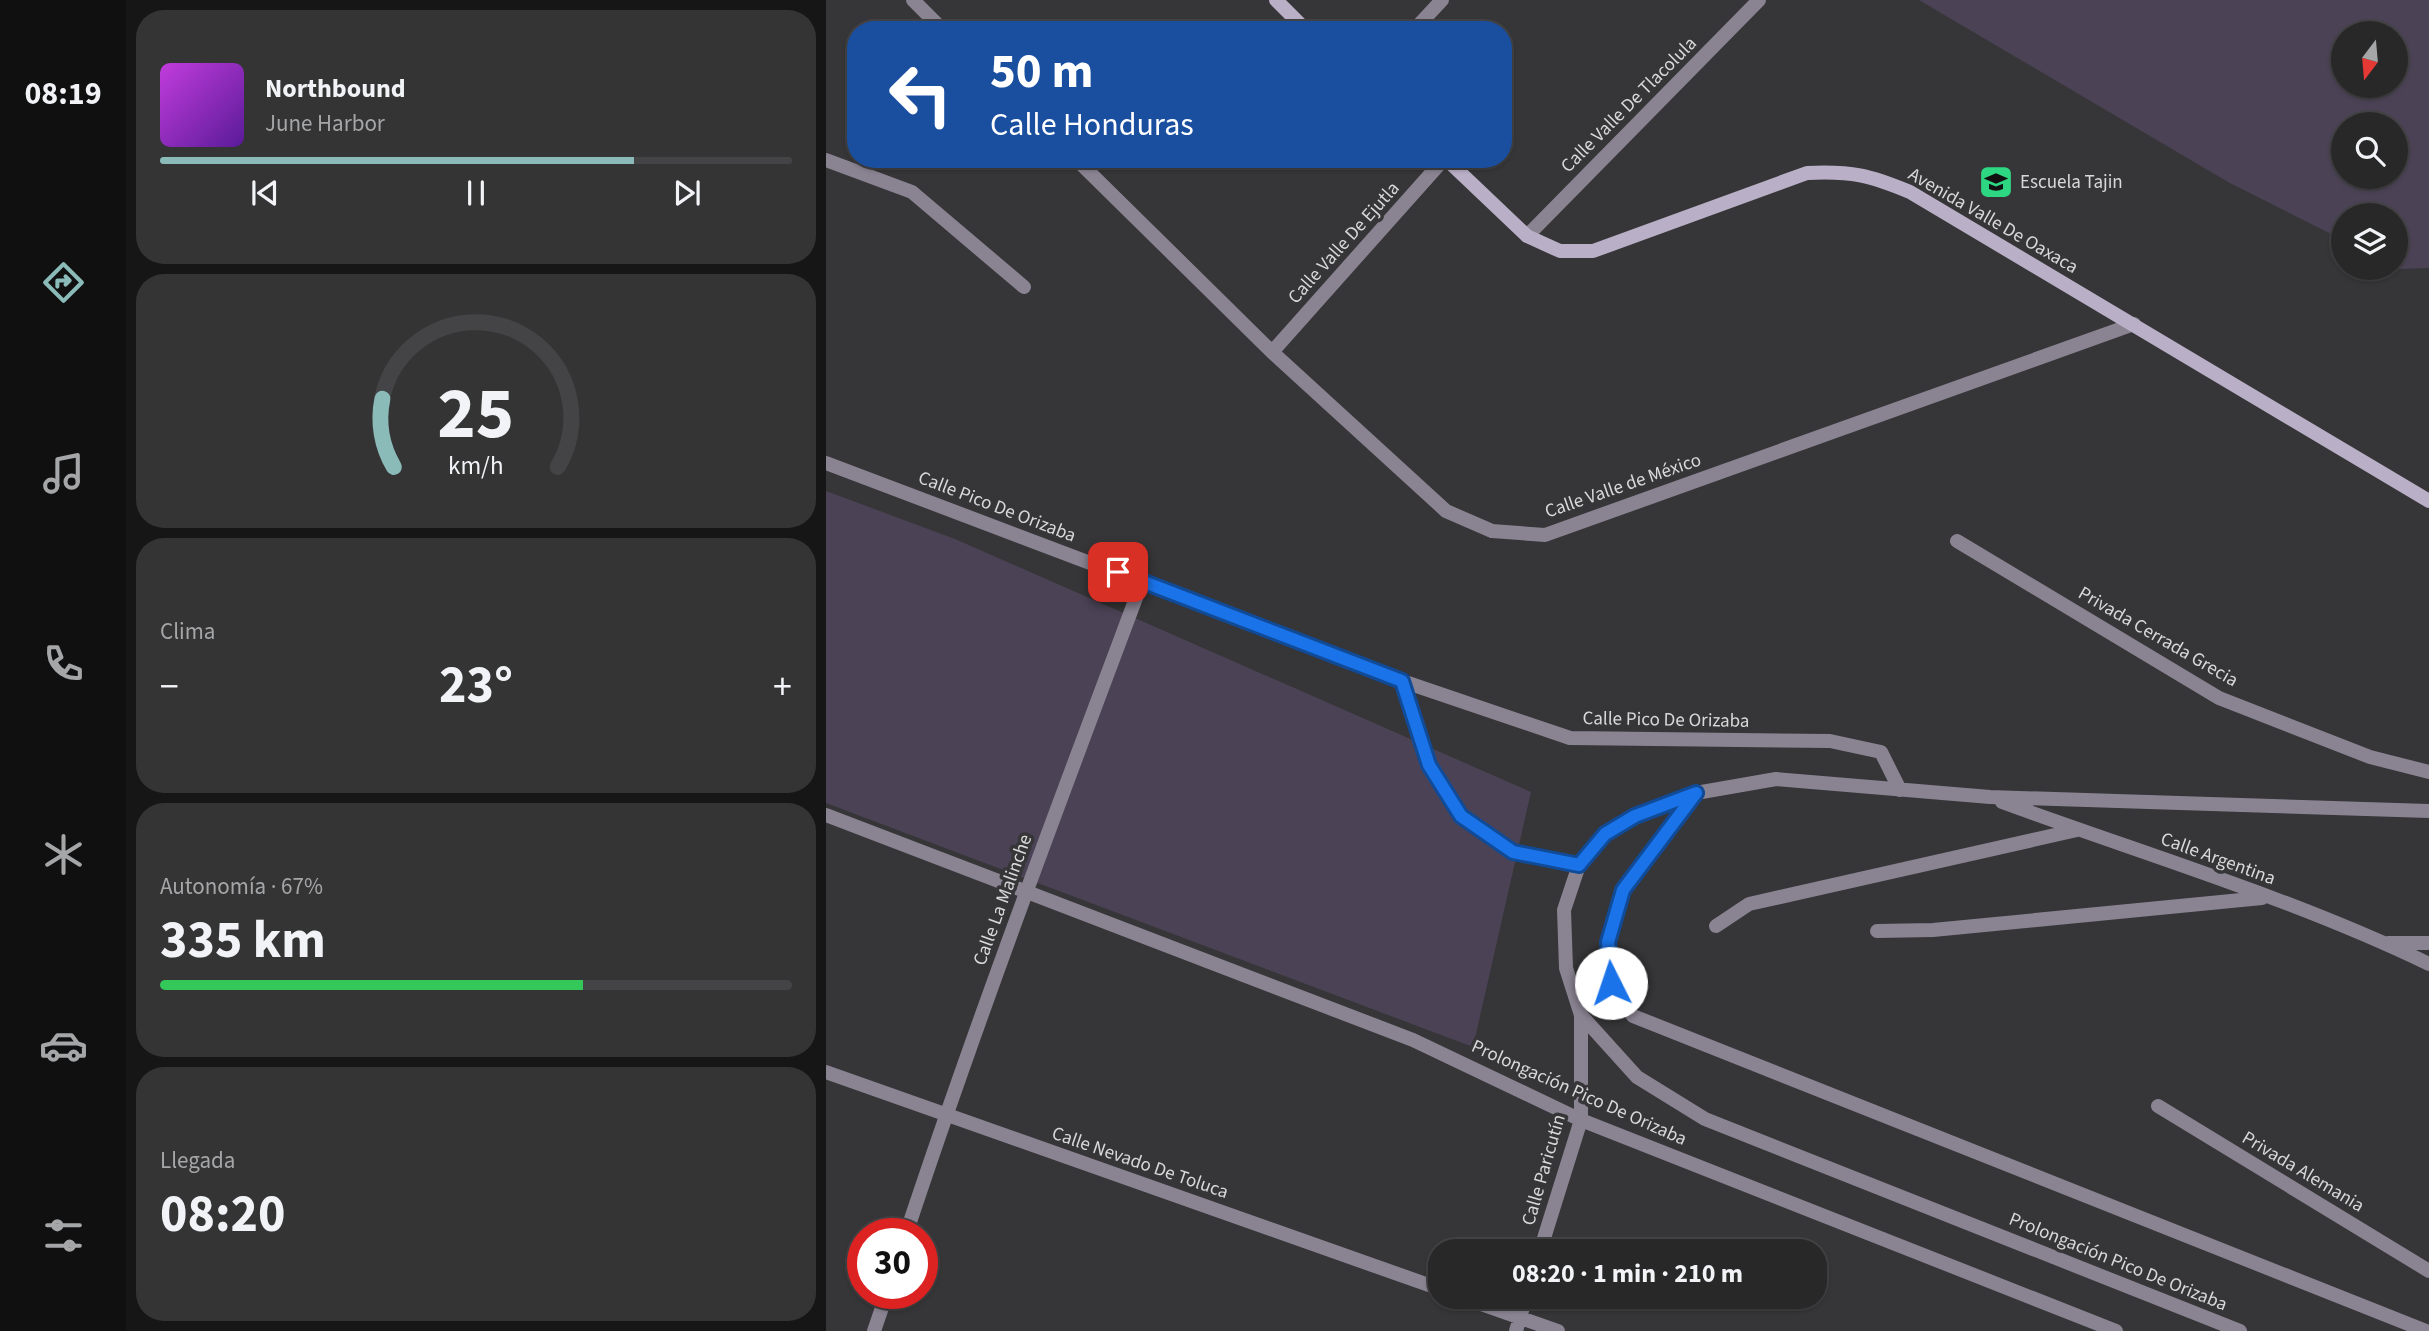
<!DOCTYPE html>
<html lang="es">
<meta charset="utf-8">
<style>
:root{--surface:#282829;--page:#343435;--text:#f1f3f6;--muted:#a5a6a8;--line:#444446;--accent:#8bbbb9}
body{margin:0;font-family:"Source Sans 3",sans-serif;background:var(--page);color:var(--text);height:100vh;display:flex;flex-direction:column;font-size:26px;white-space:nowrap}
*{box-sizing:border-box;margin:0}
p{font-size:23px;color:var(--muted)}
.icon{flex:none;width:38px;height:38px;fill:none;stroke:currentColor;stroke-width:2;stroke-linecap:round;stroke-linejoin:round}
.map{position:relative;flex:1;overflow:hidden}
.side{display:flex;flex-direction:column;gap:10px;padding:10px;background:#161617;width:700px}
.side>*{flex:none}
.hud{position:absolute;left:21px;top:21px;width:665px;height:147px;border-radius:28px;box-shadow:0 2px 5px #0004,0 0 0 2px var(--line);background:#1a4fa0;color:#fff;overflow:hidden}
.needle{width:46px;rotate:196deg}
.tools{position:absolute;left:1505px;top:21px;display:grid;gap:14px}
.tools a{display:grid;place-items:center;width:77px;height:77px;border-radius:50%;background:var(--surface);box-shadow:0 2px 5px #0004,0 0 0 2px var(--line);font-size:35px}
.speed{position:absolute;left:21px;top:1218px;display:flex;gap:14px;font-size:35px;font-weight:700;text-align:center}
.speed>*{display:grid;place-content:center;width:91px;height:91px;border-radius:50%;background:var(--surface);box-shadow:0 2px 5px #0004,0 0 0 2px var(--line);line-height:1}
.speed .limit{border:10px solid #d22;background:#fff;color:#111}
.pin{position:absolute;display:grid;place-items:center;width:60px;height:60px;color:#fff;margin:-30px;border-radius:14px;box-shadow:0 4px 10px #0006}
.me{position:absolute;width:77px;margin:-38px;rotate:356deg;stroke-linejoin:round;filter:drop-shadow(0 0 5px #0008)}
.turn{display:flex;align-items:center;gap:24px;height:147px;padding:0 28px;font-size:32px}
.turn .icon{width:91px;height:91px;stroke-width:2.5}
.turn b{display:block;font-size:49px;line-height:60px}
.big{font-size:52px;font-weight:700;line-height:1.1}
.side .tile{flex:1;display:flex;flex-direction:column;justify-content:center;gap:10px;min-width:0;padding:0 24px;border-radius:28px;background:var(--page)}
.side .dial{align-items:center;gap:0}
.dial svg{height:182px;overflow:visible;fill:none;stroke:var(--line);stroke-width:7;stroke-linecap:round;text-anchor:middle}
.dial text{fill:var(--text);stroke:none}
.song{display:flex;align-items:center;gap:21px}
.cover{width:84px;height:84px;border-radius:10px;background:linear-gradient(135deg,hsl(290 70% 55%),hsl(270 70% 35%))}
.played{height:7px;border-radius:4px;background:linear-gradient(90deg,var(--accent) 75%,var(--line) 75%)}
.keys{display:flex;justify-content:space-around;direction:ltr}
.heat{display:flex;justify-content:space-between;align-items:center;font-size:38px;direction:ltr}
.charge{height:10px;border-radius:5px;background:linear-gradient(90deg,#34c759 67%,var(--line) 0)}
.trip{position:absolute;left:602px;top:1239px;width:399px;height:70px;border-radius:28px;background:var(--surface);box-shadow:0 2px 5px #0004,0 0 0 2px var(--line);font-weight:700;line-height:70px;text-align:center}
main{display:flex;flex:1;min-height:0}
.tabs{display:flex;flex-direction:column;width:126px;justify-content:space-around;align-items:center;background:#101010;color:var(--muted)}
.tabs .icon{width:49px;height:49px}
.tabs .on{color:var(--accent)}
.tabs b{font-size:32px;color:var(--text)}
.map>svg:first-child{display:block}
.green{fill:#4b4355;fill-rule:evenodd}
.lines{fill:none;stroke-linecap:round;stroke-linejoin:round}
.street{stroke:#8a8392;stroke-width:14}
.secondary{stroke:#b9afc7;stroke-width:14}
.route-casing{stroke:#114b97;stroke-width:18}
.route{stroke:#1a73e8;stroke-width:12}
.labels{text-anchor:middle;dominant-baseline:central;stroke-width:7;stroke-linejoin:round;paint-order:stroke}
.street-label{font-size:19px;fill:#d8d8d9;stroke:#363537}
.poi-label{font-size:19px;fill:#d8d8d9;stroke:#363537;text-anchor:start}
</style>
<main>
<nav class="tabs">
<b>08:19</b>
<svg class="icon on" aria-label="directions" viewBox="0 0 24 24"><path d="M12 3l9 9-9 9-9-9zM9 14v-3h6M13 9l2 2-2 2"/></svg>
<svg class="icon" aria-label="music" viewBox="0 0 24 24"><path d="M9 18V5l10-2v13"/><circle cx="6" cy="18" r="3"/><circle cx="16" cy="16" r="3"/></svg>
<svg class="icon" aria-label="phone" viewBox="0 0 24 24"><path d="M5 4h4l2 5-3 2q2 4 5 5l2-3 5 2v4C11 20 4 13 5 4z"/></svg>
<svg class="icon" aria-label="climate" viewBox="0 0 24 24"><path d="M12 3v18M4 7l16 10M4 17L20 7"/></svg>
<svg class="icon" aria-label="car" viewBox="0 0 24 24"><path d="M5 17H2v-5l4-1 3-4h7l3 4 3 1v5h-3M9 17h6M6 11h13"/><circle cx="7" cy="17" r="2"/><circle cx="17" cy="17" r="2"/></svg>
<svg class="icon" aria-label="filters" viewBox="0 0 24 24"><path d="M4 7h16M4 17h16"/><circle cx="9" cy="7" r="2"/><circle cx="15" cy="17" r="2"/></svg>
</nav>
<section class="side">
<div class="tile">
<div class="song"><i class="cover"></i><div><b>Northbound</b><p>June Harbor</p></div></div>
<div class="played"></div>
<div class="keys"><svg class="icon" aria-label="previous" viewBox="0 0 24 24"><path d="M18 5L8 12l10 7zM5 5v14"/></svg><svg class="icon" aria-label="pause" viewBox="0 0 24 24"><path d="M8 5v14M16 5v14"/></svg><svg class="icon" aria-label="next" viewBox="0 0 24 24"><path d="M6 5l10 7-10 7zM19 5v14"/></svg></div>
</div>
<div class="tile dial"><svg viewBox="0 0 100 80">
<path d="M14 69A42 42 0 1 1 86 69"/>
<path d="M14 69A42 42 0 0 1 9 39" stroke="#8bbbb9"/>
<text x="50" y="56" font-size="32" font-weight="700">25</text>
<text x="50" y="72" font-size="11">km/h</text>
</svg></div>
<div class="tile"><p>Clima</p>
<div class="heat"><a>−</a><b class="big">23°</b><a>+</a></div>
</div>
<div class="tile"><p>Autonomía · 67%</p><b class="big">335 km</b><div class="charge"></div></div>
<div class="tile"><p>Llegada</p><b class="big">08:20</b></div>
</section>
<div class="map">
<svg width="1603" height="1331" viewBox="0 0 1603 1331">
<rect width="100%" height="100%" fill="#363537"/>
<path class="green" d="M1093,0H1603V268L1574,269L1570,267V215H1517V240L1402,182ZM1517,33H1570V86H1517ZM1517,124H1570V177H1517Z
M0,491L129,539L705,792L647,1047L0,803Z"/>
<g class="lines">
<path class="street" d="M87,0L117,30
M588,30L616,0
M250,159L446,352L620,511L666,531L719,535L1308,324
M0,160L86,192L198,287
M701,236L933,0
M446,352L618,159
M0,463L576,681L744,738L1004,741L1055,752L1074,790
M1131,541L1393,698L1544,757L1603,772
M576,681L603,765L635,816L687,852L753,865
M869,794L797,890L782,942L785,983L807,1016L1600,1331
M1176,802C1318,854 1466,898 1603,964
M0,815L587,1040L755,1120L1290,1331
M890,926L923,904L1251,830
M1051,931L1107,930L1436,898
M1562,943H1603
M755,1015L811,1077L879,1119L1414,1331
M0,1072L614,1289
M1332,1106L1603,1271
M80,1234C153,1014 235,798 316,582
M714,1251L755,1120V1015L740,968L738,910L753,865L779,834L809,815L870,793L950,779L1164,797L1603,811
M635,1297L732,1331
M48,1331L61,1293
M690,1331L700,1297"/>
<path class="secondary" d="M450,0L480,30
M620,159L701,236L734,251H767L981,173C1026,171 1043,175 1084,192L1603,501"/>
</g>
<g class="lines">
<g class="route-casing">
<path id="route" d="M292,572L576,681L603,765L635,816L687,852L753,865L779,834L809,816L870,793L797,890L782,942L785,983"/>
</g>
<use href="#route" class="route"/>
</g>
<defs>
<g id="school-square" transform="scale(1.75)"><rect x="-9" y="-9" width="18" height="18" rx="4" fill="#2ed883" stroke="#363537"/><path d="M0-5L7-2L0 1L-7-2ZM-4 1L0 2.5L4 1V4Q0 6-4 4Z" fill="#111"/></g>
</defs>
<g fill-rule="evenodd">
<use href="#school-square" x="1170" y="182"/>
</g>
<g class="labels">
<g class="street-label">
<text transform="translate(803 105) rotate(-45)">Calle Valle De Tlacolula</text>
<text transform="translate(1167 221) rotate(30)">Avenida Valle De Oaxaca</text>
<text transform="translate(518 243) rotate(-48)">Calle Valle De Ejutla</text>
<text transform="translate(797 486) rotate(-19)">Calle Valle de México</text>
<text transform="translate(171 507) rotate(21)">Calle Pico De Orizaba</text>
<text transform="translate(1332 637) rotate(30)">Privada Cerrada Grecia</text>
<text transform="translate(840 720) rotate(1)">Calle Pico De Orizaba</text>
<text transform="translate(1392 859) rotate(20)">Calle Argentina</text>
<text transform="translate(177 900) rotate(-70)">Calle La Malinche</text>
<text transform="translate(753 1093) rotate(24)">Prolongación Pico De Orizaba</text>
<text transform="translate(314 1163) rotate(19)">Calle Nevado De Toluca</text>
<text transform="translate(718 1170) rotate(-74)">Calle Paricutín</text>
<text transform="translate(1477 1172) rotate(31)">Privada Alemania</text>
<text transform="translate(1292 1262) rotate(22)">Prolongación Pico De Orizaba</text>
</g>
<g class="poi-label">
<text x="1194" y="182">Escuela Tajin</text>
</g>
</g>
</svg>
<div class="tools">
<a><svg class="needle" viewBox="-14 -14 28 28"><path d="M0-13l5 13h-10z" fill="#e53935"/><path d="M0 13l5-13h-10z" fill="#a5a6a8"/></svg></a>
<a><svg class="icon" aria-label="search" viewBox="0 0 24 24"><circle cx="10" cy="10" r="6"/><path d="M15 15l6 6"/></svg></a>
<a><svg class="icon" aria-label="layers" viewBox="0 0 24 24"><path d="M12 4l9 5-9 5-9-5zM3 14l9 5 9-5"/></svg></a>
</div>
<div class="speed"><div class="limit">30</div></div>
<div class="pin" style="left:292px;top:572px;background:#d93025"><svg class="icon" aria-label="arrive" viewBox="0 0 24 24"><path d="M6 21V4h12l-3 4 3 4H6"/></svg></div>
<svg class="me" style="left:785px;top:983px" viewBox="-20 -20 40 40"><circle r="19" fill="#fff"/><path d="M0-13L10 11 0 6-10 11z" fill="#1a73e8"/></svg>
<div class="trip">08:20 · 1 min · 210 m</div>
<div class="hud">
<div class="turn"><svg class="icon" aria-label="left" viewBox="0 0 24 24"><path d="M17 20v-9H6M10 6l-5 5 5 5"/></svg><div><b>50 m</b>Calle Honduras</div></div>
</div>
</div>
</main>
